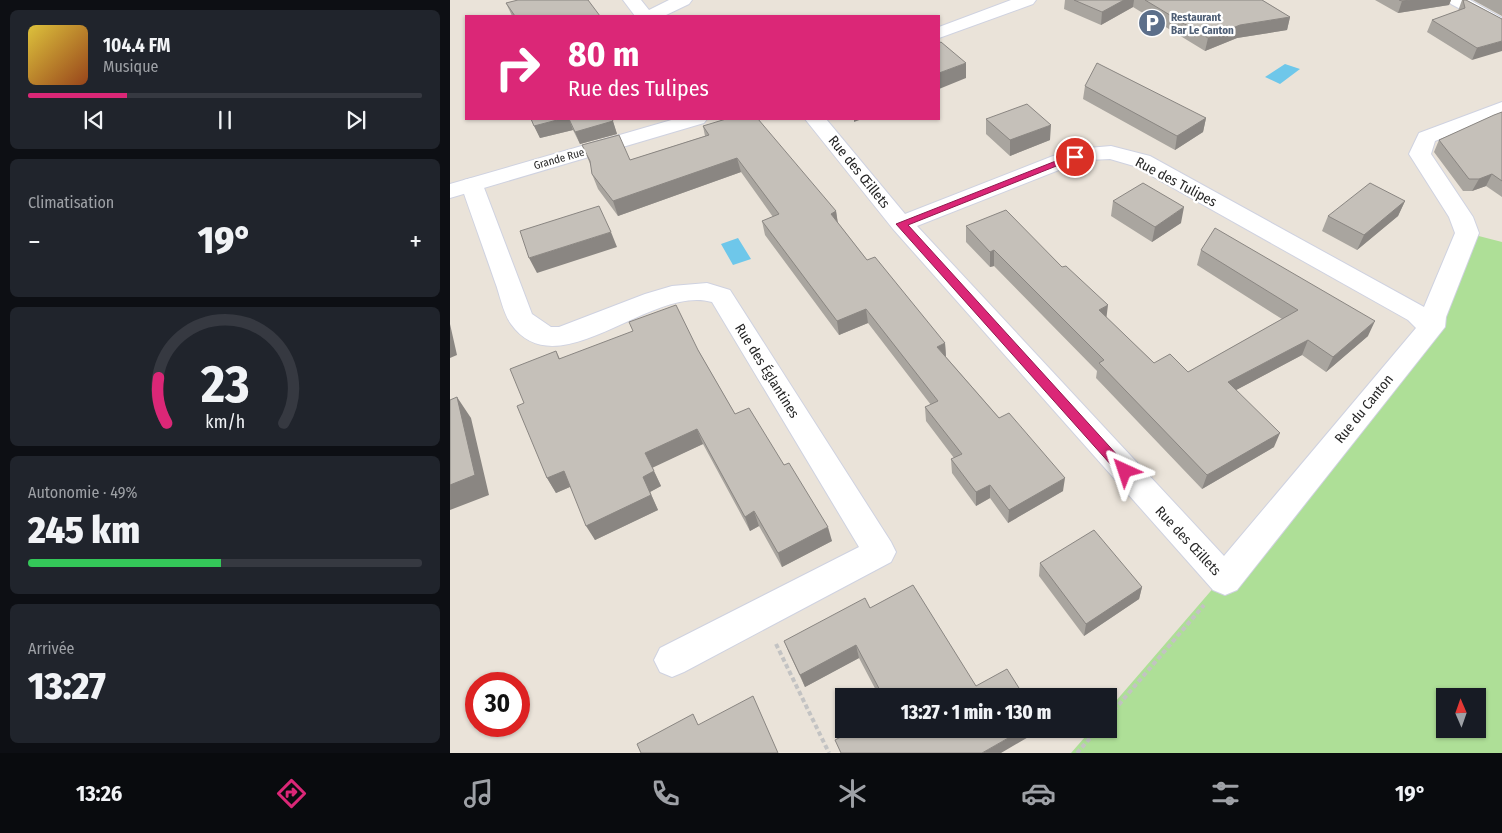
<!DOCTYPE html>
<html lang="fr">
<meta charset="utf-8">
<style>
:root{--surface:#171b24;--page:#20242c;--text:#f1f3f6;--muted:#9ea1a6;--line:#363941;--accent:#db2777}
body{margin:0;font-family:"Fira Sans Condensed",sans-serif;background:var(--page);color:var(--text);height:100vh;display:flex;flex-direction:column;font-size:19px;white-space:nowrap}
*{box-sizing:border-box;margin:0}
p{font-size:16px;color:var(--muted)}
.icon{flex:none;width:28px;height:28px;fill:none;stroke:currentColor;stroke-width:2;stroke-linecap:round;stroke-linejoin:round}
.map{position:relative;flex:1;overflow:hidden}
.sheet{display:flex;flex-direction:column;gap:10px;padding:10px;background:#0d0f14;width:450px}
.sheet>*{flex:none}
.banner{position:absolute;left:15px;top:15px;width:475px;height:105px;border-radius:0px;box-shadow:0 1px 4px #0004;background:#db2777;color:#fff;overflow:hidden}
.needle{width:32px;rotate:358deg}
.fabs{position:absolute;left:986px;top:688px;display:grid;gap:10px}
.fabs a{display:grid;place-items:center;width:50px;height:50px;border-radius:0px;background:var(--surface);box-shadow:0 1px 4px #0004;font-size:25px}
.speed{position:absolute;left:15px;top:672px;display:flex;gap:10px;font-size:25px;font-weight:700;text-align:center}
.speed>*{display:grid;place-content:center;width:65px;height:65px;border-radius:50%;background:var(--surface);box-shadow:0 1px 4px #0004;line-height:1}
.speed .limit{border:8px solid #d22;background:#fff;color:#111}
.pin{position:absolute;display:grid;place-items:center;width:42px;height:42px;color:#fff;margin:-21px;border:2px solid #fff;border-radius:50%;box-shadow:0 1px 5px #0007}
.me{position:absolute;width:55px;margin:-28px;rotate:318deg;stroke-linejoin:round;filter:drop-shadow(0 0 4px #0008)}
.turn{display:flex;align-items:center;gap:18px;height:105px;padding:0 20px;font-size:22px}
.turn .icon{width:65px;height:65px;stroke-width:2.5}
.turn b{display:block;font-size:35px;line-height:42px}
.big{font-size:38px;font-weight:800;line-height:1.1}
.sheet .widget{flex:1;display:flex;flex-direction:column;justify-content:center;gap:8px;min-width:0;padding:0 18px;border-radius:8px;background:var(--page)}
.sheet .dial{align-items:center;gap:0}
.dial svg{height:130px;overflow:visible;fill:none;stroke:var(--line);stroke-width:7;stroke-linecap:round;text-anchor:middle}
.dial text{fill:var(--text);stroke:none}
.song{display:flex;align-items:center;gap:15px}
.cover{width:60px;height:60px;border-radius:8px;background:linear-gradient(135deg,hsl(50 70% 55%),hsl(20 70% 35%))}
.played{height:5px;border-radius:2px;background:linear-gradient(90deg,var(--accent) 25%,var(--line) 25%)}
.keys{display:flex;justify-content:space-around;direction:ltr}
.heat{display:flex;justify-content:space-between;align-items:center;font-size:28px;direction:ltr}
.charge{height:8px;border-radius:4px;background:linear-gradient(90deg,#34c759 49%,var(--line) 0)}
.trip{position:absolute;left:385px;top:688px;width:282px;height:50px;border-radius:0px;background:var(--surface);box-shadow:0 1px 4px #0004;font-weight:800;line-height:50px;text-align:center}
.tab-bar{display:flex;height:80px;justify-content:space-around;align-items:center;background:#090b0e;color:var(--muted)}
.tab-bar .icon{width:35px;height:35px}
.tab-bar .current{color:var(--accent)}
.tab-bar b{font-size:22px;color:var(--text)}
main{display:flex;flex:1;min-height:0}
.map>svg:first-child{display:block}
.green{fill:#aedf97;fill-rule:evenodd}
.water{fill:#6ec7ea}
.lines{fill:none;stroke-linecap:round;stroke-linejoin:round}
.minor-casing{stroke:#cfd2e0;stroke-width:2}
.tertiary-casing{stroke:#cfd2e0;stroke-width:2}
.path{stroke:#c3c3c3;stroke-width:4;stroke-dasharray:4.5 3;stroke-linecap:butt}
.minor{fill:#fff;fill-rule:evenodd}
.tertiary{fill:#fff;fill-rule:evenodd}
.wall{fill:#a9a59f}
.shaded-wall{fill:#8a8682}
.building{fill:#c5c0b9;stroke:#8a8682}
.route{fill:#db2777;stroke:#8e194d}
.labels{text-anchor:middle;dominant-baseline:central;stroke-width:4.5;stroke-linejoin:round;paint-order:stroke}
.far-service-label{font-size:11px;font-weight:bold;fill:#4e5e75;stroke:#fff;text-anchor:start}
.far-street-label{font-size:11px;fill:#272727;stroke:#fff}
.street-label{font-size:14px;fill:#272727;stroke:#fff}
</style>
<main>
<section class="sheet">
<div class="widget">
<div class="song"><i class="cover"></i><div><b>104.4 FM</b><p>Musique</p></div></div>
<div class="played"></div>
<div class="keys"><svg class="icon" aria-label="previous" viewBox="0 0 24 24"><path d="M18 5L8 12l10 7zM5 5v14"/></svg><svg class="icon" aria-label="pause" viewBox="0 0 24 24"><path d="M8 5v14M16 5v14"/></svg><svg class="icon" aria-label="next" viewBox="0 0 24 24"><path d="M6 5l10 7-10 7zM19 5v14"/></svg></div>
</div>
<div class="widget"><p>Climatisation</p>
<div class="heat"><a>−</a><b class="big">19°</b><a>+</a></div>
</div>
<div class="widget dial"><svg viewBox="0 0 100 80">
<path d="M14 69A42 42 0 1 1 86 69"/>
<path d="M14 69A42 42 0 0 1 9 41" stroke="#db2777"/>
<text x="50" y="56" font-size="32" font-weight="700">23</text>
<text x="50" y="72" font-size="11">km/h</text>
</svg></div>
<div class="widget"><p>Autonomie · 49%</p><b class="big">245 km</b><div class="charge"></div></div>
<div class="widget"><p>Arrivée</p><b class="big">13:27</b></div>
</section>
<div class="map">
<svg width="1052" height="753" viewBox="0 0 1052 753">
<rect width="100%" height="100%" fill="#eae3d9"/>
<path class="green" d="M1017,233L1052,242V753H621L642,729H659V709L772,578L982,325ZM995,696H1028V729H995Z"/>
<path class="water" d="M835,64L850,69L830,84L815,77Z
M288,238L301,259L283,265L271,244Z"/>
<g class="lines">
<g class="minor-casing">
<path id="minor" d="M173,0H191L199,10L219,0H242L239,4L214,16H185Z
M998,0H1020L1052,18V31L1001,4Z
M1052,102V115L985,141L981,154L1023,217L1029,233L996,317L995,327L787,590L775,595L763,590L443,229L355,119H376L455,214L603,156L638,148L661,146L700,156L974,307L1005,233L999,217L959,154L969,133ZM660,159L684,166L958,320L966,328L774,556L467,226L619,166L639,160Z
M22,178L30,180L33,185L82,314L101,327H109L195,294L222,286L257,283L280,290L441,542L446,552L441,562L234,672L222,677L210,672L204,660L210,648L409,547L262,302C201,284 108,390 61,324C53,313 50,295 45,282C34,250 22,217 11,185L14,180Z"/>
</g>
<g class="tertiary-casing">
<path id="tertiary" d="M561,0H586L583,4L489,38V27Z
M225,119H257L254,123L0,198V184Z"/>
</g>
<path class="path" d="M326,644L379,753
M659,716L754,605
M627,753L648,729"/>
<use href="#minor" class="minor"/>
<use href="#tertiary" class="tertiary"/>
</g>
<path class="wall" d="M615,0H812L840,17L837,30L787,38L755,51L683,7L651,25L614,9Z
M925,0H1001L999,5L948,13Z
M1012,0H1016L1052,19L1022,60L977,32L982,20L1008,11Z
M1023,0H1052V16Z
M56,3L150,16H62Z
M635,86L756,118L753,132L725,150L633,99Z
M1052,112V197L1036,186L1022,191H1013L984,152L989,140Z
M81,119H162L167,134L130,144L123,130L90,138Z
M536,119L600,140L560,156L536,134Z
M253,126L386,211L388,223L417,260L495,343L496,357L613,491L558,523L540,498L526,506L502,473L501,459L504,458L476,421L475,407L481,405L418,323L389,335L315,235L312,221L323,217L291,172L168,216L148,189L142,174L141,166L132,145L180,160L255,136Z
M663,201L731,223L702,242L661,216Z
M955,201L948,216L907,250L872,231L878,216Z
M516,226L656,317L704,363L738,372L832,319L747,265L751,250L918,336L876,372L852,355L786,390L824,447L752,489L646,378L647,371L544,266L540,267L516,242Z
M248,350L285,414L334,465L382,541L332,567L309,526L300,531L253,444L202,467L211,486L200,492L208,510L145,540L120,487L106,493L97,478L74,403L106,351L110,359Z
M590,563L692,587L689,599L634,636L589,576Z
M420,608L526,686L574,696H429L409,658L355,687L339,653L334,641Z"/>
<path class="shaded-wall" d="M674,0H684L683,7L651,25L652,12Z
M961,0H1001L999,5L948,13L952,1Z
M840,17L837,30L787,38L755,51L758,38L790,25Z
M1052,41V51L1022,60L1027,48Z
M516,63V78L489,89V73Z
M756,118L753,132L725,150L727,136Z
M111,119H119L123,130L90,138L84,126Z
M404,119H412L404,122Z
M163,121L167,134L130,144L125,132Z
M601,125L600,140L560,156V140Z
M287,158L291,172L168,216L163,201Z
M1042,174L1036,186L1022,191L1029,179Z
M955,201L948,216L907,250L914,235Z
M734,207L731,223L702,242L705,227Z
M386,211L388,225L381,214Z
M161,232L167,247L87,273L79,258Z
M544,250V266L540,267V252Z
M658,305L656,321L649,310Z
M416,309L418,323L389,335L387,321Z
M925,321L918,336L876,372L883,357Z
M0,324L7,355L0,358Z
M858,340L852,355L773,397L778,382Z
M495,343L496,357L487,347Z
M7,397L21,418L39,495L0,510V485Z
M247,429L253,444L202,468L195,453Z
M830,433L824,447L752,489L757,475Z
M114,471L122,486L106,493L97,478Z
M204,471L211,486L200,492L208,510L145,540L136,526L193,477Z
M615,478L613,491L558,523L559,510Z
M540,485V498L526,506V492Z
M304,511L309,526L300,531L295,517Z
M378,527L382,541L332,567L328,553Z
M692,587L689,599L634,636L636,624Z
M406,645L409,658L355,687L350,675Z
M574,729H587V732L551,753H532Z"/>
<path class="building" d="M68,0H138L150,16H65L56,3Z
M624,0H674L652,12Z
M695,0H812L840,17L790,25L758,38Z
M949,0H961L952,1Z
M1013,0H1016L1052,19V41L1027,48L982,20L1015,8Z
M491,42L516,63L489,73V43Z
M647,63L756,118L727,136L635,86Z
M577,104L601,125L560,140L536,119Z
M1052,112V181L1042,174L1029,179H1019L989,140L1044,115Z
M81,119H111L84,126Z
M119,119H162L163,121L125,132Z
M276,119H308L386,211L381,214L417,260L425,257L495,343L487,347L549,418L559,413L615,478L559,510L540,485L526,492L501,459L512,454L475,407L488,401L416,309L387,321L312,221L329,214L287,158L163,201L142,174L140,161L132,145L169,135L180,160L259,135L253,126Z
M693,183L734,207L705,227L663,201Z
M920,183L955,201L914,235L878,216Z
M149,206L161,232L79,258L70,231Z
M556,210L612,267L616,266L658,305L649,310L704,363L720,354L738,372L848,310L751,250L765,228L925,321L883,357L858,340L778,382L830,433L757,475L649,363L654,360L544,250L540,252L516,226Z
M226,305L248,350L285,414L299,408L334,465L339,463L378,527L328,553L304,511L295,517L247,429L195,453L204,471L193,477L201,495L136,526L114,471L97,478L67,406L74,403L60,369L106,351L109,359L183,331L179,322Z
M7,397L25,475L0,485V400Z
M644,530L692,587L636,624L590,563Z
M463,585L526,686L557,669L574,696H433L406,645L350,675L334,641L415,598L420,608Z
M303,696L328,753H191L187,744L243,714L248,725Z
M406,729H574L532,753H391L385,740Z"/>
<path class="route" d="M621,155L629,157L458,225L679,468L681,471L675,476L670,475L446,224Z"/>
<defs>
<g id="parking-disc" transform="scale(1.4375)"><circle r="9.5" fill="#5c6f8a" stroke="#fff"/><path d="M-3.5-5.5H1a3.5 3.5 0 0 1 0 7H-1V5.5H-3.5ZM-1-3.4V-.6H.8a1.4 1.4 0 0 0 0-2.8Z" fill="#fff"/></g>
</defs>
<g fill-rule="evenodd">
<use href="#parking-disc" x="702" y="23"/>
</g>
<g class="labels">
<g class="far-service-label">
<text x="721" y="17">Restaurant<tspan x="721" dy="13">Bar Le Canton</tspan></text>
</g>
<g class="far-street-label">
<text transform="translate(109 159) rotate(-16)">Grande Rue</text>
</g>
<g class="street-label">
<text transform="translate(409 172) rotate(51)">Rue des Œillets</text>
<text transform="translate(726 182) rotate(28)">Rue des Tulipes</text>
<text transform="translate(317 371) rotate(58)">Rue des Églantines</text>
<text transform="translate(914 409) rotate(-51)">Rue du Canton</text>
<text transform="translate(738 541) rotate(47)">Rue des Œillets</text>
</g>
</g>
</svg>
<div class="fabs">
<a><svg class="needle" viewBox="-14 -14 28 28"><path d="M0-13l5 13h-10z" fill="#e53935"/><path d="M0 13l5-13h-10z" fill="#9ea1a6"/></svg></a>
</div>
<div class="speed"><div class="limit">30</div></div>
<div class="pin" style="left:625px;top:157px;background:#d93025"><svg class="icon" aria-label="arrive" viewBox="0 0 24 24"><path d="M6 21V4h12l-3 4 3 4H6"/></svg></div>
<svg class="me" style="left:675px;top:471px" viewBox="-20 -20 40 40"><path d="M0-17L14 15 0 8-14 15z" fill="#db2777" stroke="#fff" stroke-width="4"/></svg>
<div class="trip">13:27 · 1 min · 130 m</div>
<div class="banner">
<div class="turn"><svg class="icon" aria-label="right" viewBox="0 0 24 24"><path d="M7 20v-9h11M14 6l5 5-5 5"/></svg><div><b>80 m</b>Rue des Tulipes</div></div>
</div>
</div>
</main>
<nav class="tab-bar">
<b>13:26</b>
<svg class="icon current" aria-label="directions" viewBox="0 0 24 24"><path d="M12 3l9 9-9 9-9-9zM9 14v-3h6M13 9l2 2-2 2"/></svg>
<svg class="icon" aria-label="music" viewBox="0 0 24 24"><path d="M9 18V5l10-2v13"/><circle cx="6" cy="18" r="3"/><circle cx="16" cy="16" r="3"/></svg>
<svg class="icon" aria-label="phone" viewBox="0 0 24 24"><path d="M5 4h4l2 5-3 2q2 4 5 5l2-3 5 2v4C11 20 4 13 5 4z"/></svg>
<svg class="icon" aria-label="climate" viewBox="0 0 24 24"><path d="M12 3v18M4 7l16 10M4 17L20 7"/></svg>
<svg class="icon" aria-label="car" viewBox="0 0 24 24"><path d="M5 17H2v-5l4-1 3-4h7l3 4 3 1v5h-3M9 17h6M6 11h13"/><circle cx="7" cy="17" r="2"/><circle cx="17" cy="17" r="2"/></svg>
<svg class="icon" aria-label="filters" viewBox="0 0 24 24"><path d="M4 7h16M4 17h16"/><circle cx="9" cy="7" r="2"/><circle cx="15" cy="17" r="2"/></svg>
<b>19°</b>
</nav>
